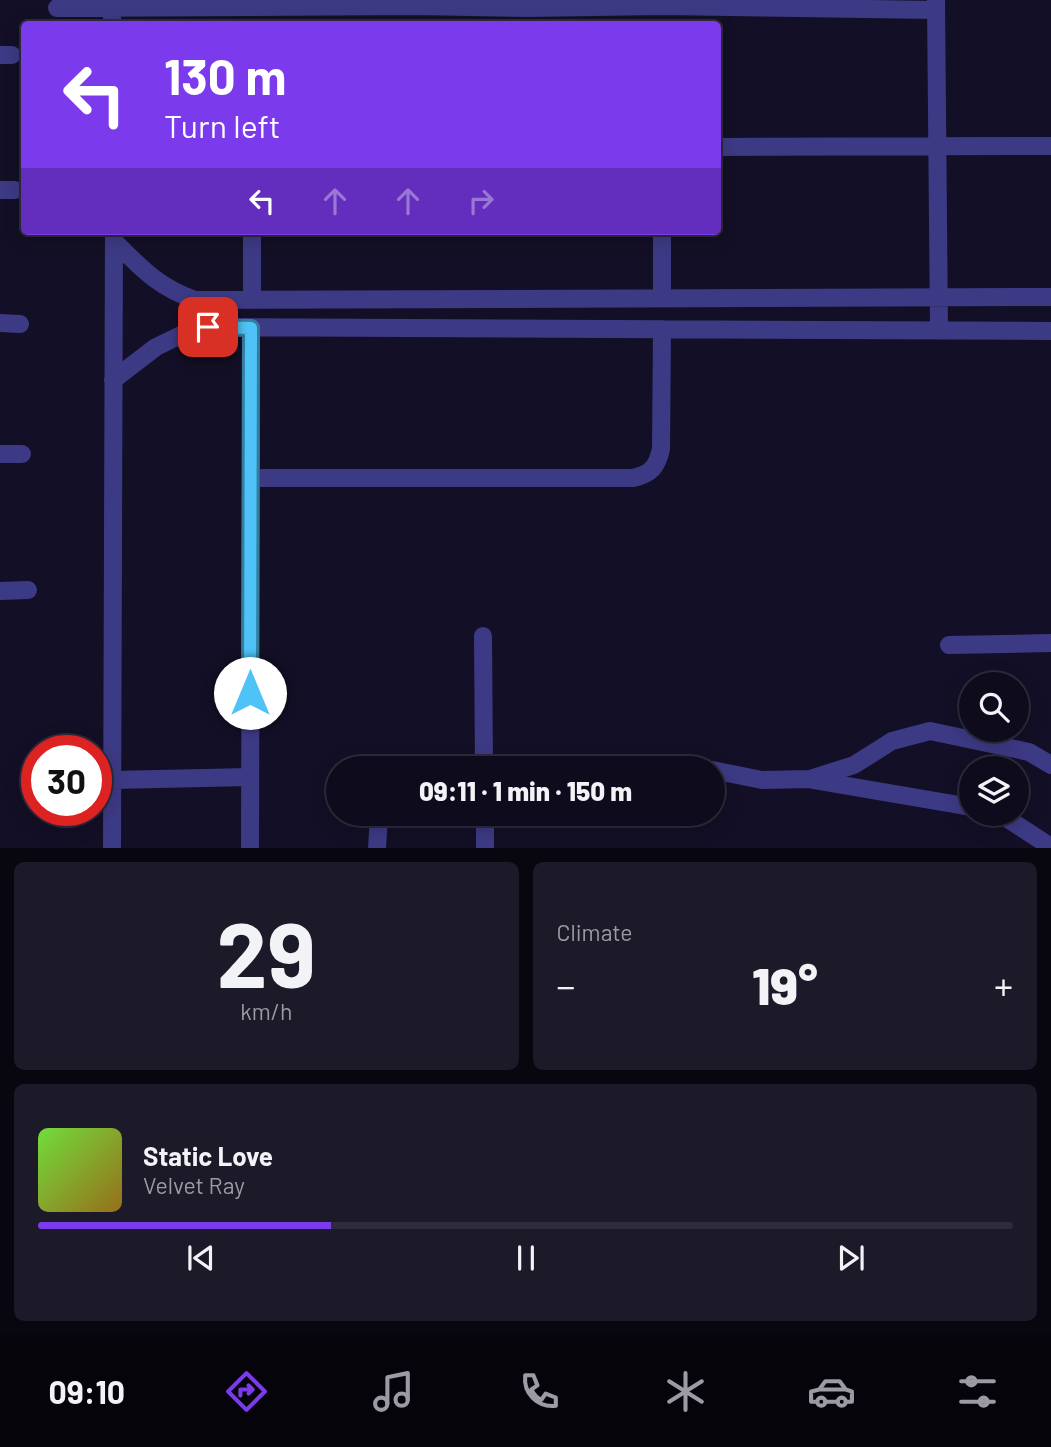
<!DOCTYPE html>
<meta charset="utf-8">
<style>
:root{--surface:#0e0b1c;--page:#1c1929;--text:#f1f3f6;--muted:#9b9ba3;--line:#2e2b3b;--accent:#7c3aed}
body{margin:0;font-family:Barlow,sans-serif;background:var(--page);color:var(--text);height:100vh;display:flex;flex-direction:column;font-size:26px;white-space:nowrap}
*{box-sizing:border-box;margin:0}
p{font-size:23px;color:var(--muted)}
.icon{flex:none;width:38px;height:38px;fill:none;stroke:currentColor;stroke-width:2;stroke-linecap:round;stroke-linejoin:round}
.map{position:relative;height:848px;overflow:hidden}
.sheet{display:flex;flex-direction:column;gap:14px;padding:14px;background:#08060f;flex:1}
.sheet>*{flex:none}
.top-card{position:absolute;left:21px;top:21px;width:700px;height:214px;border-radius:7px;box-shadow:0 4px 18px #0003,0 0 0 2px var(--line);background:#7c3aed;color:#fff;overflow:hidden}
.buttons{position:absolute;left:959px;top:672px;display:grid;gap:14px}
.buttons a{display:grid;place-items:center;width:70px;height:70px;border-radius:50%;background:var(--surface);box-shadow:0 4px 18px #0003,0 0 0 2px var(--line);font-size:35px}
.speed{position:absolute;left:21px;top:735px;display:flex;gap:14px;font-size:35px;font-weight:700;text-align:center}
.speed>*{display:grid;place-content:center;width:91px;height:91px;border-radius:50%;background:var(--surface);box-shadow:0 4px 18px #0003,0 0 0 2px var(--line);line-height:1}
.speed .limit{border:10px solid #d22;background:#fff;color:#111}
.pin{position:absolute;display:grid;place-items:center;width:60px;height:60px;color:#fff;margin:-30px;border-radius:14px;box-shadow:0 4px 10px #0006}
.me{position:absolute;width:77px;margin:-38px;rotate:0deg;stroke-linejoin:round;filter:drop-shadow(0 0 5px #0008)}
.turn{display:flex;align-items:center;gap:24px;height:147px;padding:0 28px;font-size:32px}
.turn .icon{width:91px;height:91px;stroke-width:2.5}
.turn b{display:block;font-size:49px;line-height:60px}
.lanes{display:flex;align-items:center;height:66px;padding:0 28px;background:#0003;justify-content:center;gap:35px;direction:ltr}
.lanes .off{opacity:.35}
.big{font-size:52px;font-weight:800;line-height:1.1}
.sheet .tile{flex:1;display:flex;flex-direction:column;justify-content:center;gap:10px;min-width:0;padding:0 24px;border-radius:10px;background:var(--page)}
.sheet .dial{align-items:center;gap:0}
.dial b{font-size:91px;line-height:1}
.song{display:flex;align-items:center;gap:21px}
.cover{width:84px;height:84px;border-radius:10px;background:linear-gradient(135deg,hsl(100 70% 55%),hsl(40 70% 35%))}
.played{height:7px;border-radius:4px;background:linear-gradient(90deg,var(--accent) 30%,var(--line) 30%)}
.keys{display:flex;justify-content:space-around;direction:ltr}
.heat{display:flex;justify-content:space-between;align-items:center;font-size:38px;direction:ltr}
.sheet .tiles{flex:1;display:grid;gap:14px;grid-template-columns:1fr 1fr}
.tile:last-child{grid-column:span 2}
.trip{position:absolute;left:326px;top:756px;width:399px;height:70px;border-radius:35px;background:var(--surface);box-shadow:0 4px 18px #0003,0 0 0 2px var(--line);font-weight:800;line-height:70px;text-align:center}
.menu{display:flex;height:112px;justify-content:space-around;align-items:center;background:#06040b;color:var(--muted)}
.menu .icon{width:49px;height:49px}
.menu .on{color:var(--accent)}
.menu b{font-size:32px;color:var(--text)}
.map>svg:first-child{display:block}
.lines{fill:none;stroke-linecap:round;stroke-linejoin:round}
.minor{stroke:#3d3a85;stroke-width:18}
.route-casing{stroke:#337fa1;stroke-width:18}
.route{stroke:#4fc3f7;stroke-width:12}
</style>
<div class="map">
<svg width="1051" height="849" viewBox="0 0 1051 849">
<rect width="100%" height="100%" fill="#130f26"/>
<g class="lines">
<path class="minor" d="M936,1L939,330
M112,6V24
M57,8L416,6L528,8L663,6L936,10
M0,55H12
M718,147L1051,146
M0,190H15
M252,231V300
M114,241C141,268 158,287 195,300L1051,297
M662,298V231
M0,323L20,324
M251,328V478H633C651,474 657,467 661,449L662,329
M113,380L156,347L187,332L208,327L1051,331
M0,454H22
M0,591L28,590
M483,636L484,768
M949,645L1051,643
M647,768L653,765L697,768
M712,770L762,780L810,779L854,765L892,741L930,731L1029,752L1051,765
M112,780L250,777
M813,780L971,807
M485,814V849
M1000,814L1048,845
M112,849L114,234
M250,849L251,478
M377,849L379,814"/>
</g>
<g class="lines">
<g class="route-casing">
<path id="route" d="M208,327L251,328L250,693"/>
</g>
<use href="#route" class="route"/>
</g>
</svg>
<div class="buttons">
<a><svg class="icon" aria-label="search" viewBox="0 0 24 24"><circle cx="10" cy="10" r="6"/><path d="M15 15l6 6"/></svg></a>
<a><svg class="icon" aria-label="layers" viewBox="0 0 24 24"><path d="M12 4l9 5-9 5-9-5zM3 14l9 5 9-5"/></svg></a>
</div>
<div class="speed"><div class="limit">30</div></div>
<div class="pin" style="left:208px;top:327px;background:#d93025"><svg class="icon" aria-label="arrive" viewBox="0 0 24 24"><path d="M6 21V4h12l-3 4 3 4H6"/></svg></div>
<svg class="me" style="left:250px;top:693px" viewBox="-20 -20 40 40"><circle r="19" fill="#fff"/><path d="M0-13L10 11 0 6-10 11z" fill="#4fc3f7"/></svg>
<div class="trip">09:11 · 1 min · 150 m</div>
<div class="top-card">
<div class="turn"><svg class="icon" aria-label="left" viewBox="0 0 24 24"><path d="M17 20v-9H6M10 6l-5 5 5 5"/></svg><div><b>130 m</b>Turn left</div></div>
<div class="lanes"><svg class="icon" aria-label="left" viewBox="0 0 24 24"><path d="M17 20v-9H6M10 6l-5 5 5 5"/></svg><svg class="icon off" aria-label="ahead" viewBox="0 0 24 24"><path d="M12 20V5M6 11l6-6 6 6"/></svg><svg class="icon off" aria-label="ahead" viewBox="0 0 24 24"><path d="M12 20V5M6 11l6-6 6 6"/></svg><svg class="icon off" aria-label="right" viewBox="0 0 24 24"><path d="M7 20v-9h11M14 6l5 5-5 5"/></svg></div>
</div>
</div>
<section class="sheet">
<div class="tiles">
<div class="tile dial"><b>29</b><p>km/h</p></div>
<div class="tile"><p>Climate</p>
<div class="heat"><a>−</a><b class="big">19°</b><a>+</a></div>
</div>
<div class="tile">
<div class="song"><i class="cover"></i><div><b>Static Love</b><p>Velvet Ray</p></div></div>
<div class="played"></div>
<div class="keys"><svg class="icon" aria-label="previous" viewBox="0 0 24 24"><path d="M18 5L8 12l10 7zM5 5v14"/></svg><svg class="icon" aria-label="pause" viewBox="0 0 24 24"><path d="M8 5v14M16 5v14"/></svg><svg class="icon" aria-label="next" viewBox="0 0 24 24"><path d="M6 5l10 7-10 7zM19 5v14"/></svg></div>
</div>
</div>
</section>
<nav class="menu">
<b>09:10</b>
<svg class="icon on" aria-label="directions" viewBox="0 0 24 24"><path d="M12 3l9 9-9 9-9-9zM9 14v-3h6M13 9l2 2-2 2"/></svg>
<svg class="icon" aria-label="music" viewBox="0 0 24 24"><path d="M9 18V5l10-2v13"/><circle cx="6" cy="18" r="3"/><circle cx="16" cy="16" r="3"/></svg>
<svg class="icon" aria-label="phone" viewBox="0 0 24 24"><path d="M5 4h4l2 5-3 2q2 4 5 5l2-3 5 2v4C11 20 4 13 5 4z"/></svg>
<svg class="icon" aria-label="climate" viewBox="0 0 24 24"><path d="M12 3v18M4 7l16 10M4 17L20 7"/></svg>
<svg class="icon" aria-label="car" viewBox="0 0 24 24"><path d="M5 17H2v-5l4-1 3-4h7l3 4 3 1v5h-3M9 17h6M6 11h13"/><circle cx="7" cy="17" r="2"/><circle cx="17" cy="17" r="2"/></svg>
<svg class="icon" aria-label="filters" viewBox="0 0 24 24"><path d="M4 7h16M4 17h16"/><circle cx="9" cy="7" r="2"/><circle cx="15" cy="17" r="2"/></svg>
</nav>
